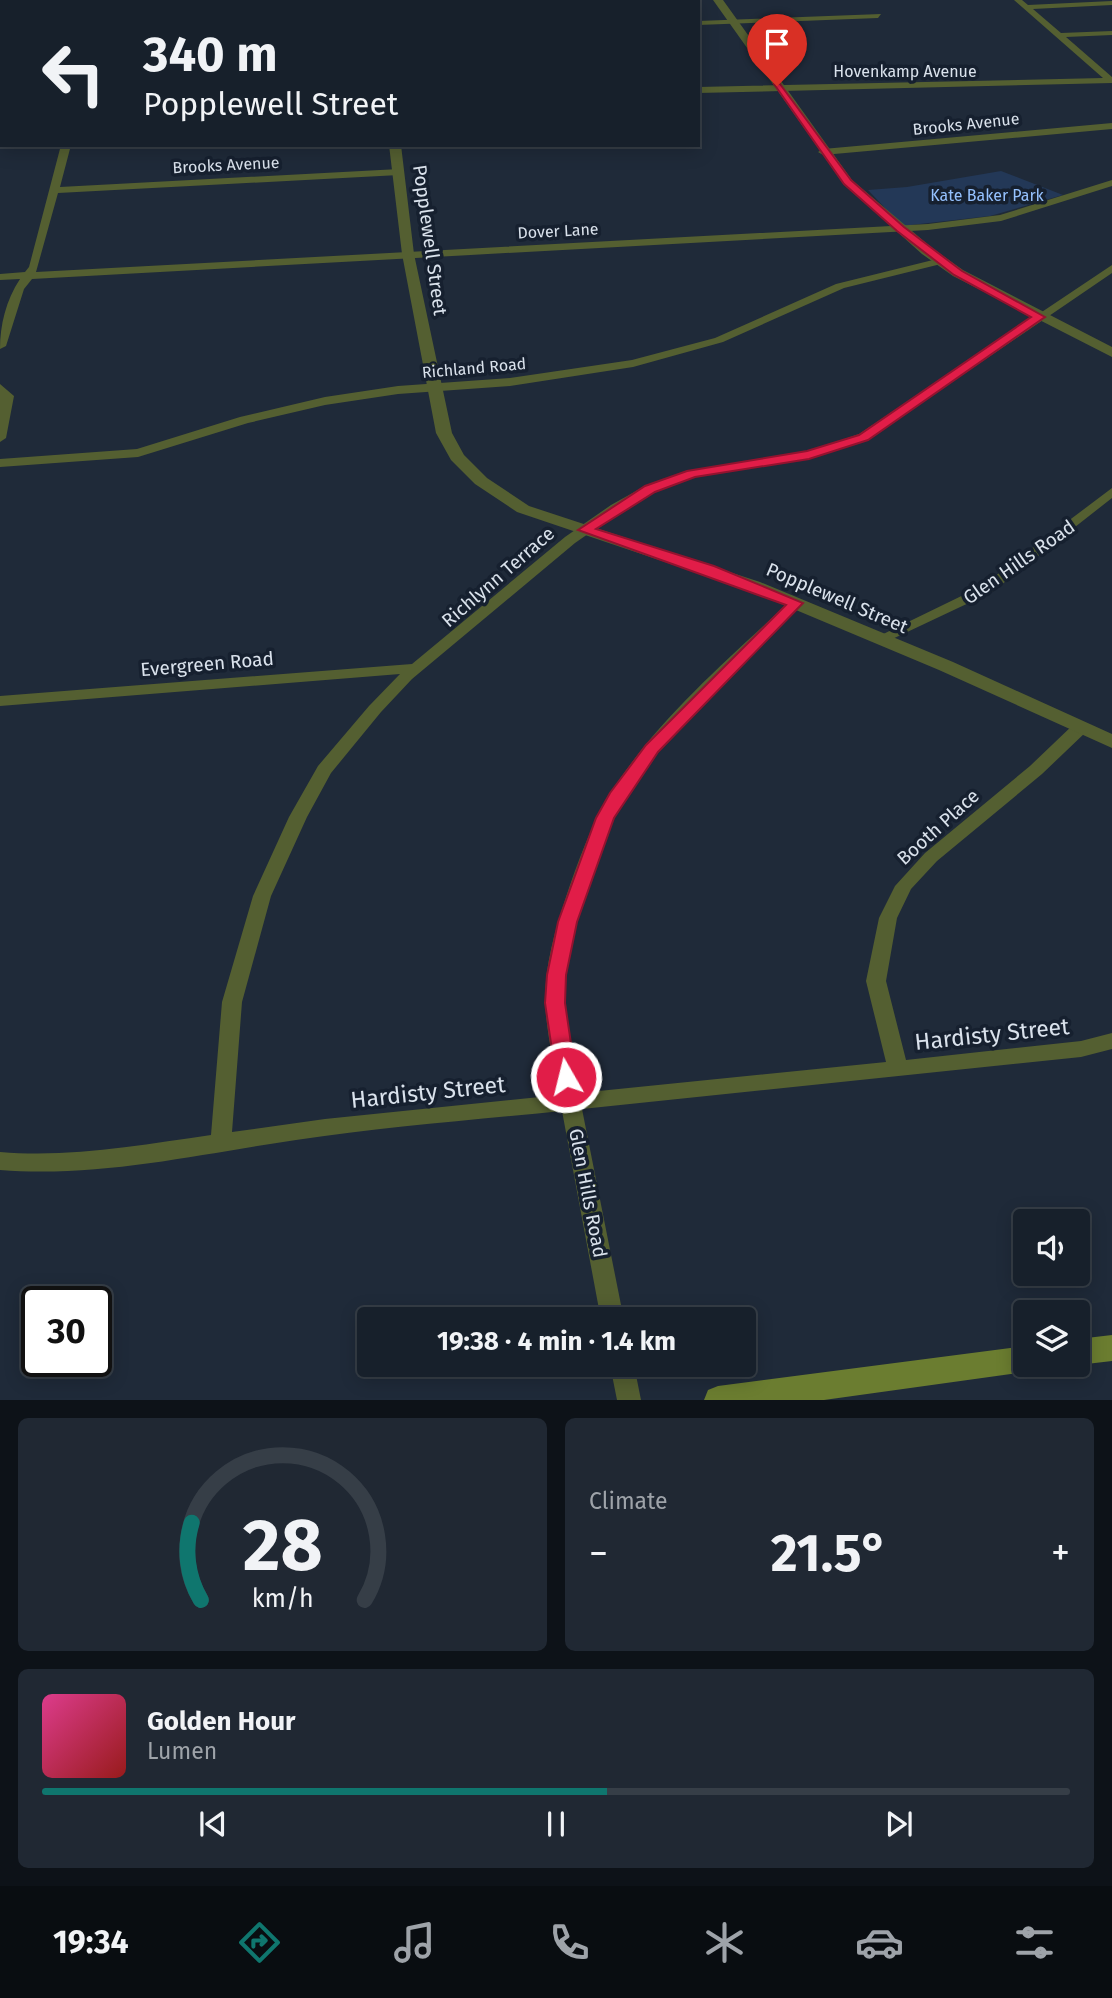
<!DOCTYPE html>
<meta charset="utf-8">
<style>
:root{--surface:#17202b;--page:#202833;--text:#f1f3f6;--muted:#9ea3a9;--line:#363e47;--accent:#0f766e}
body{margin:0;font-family:"Fira Sans",sans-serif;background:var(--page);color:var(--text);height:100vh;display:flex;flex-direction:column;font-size:26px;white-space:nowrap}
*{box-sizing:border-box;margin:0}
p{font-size:23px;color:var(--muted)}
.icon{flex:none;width:38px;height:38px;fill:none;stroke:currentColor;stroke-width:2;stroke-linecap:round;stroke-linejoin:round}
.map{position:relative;height:1400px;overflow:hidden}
.side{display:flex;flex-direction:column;gap:18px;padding:18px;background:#0d1218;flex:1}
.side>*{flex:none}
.guide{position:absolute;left:0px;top:0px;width:700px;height:147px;box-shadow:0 4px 18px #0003,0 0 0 2px var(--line);background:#17202b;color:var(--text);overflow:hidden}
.buttons{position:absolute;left:1013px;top:1209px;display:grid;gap:14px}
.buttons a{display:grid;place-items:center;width:77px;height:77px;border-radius:7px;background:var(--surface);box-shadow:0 4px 18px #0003,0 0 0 2px var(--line);font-size:35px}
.speed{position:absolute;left:21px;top:1286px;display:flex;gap:14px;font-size:35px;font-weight:700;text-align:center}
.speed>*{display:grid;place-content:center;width:91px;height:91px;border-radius:50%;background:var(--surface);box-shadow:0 4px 18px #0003,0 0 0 2px var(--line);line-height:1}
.speed .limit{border:4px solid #111;border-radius:10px;background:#fff;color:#111}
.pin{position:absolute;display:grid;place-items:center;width:60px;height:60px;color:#fff;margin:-72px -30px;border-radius:50% 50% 50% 0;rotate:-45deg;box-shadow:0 0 7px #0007}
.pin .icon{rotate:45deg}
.me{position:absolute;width:77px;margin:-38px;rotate:352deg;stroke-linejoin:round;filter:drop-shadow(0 0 5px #0008)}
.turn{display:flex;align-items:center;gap:24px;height:147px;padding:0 28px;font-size:32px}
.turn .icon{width:91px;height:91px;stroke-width:2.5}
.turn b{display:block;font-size:49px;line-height:60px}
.big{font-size:52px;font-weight:700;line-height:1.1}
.side .widget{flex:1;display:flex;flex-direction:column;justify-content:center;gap:10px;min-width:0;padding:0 24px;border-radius:10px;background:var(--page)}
.side .dial{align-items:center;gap:0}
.dial svg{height:182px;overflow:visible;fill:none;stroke:var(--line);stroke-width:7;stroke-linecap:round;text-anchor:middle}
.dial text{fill:var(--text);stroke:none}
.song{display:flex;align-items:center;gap:21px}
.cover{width:84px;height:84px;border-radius:10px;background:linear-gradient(135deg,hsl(330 70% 55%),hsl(0 70% 35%))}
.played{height:7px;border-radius:4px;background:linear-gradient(90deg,var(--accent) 55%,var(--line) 55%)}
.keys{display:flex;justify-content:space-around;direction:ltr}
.heat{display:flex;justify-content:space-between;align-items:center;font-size:38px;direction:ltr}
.side .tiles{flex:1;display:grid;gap:18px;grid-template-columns:1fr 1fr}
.widget:last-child{grid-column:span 2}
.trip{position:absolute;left:357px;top:1307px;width:399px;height:70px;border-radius:7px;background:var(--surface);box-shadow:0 4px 18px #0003,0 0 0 2px var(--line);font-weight:700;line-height:70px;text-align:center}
.tabs{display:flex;height:112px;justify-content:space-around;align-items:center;background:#090d11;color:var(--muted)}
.tabs .icon{width:49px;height:49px}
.tabs .current{color:var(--accent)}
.tabs b{font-size:32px;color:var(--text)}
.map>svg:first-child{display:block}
.green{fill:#233857}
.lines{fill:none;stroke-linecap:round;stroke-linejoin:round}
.minor{fill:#545f31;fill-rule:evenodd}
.tertiary{fill:#545f31;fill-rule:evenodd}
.secondary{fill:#6b7d30;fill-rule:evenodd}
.route{fill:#e11d48;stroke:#92132f;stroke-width:2}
.labels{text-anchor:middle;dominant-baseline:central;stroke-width:7;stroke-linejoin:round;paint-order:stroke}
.far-street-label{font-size:16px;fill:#dae2ec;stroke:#16202f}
.far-park-label{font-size:16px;fill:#95c1fe;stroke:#16202f}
.street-label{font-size:19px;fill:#dae2ec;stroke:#16202f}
.near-street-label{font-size:23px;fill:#dae2ec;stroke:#16202f}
</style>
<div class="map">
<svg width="1112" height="1400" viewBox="0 0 1112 1400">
<rect width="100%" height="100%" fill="#1f2a39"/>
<path class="green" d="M1001,171L1063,195L990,216L902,226L868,190L907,187Z"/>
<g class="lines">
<path class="minor" d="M387,0H396L394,2Z
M1014,0H1022L1028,5L1112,1V5L1033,9L1061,33L1112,31V35L1066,37L1112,77V83L698,93V87L1103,78Z
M881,14L878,18L698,25V21Z
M0,19H2V23H0Z
M0,49H2V53H0Z
M0,117H2V123H0Z
M1112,123V129L823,155L818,152L823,149Z
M61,145H71L60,187L399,169L404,172L399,175L58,193L36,272L928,224L1000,215L1112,180V186L1001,221L928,230L32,279L24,289L6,346L0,349C0,325 6,300 20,279L0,280V274L25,272L29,267Z
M941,258L946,261L945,263L844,288L723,342L633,367L510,386L398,394L325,405L248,423L138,457L0,467V459L137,449L240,417L325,397L398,386L510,378L632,360L715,338L836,284Z
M1112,265V273L867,440L809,459L695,477L655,492L621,511L575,543L412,679L381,712L331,773L307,817L271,896L242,1002L232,1132L325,1119L559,1095C554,1064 546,1031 545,1000C545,965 555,930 566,897C577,864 592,823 610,794C657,719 728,660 791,600H801L803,603L801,606C740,665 670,724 626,797C606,829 593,869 582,905C572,936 562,972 565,1004C567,1034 574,1064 579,1093L886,1062L866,981L879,918L895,886L925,853L1030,766L1075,723L1081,722L1089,727L1087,731L1042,774L937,861L911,889L897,918L886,981L906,1060L1081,1041L1112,1033V1049L1081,1057L582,1109L624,1320H601L562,1111C473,1120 384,1127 296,1140C199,1154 99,1178 0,1170V1152C71,1158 141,1145 211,1135L222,1002L253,896L289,817L318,766L369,706L400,674L0,706V696L412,664L565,537L611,505L645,486L687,471L807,452L859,434Z
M0,384L14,396L6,438L0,442Z
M1112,488V498L992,592L886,642L881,644L873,639L982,586Z
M610,1365H634L641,1400H617Z"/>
<path class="tertiary" d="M368,0H378V2H369Z
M713,0H723L852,180L932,248L963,270L1112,347V357L953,276L922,254L844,184Z
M389,145H401L414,254L452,433L464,455L487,478L529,506L760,582L953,662L1112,734V748L939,670L748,590L517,512L475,484L451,460L436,433L402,254Z"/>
<path class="secondary" d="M1112,1335V1361L1078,1365V1339Z
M1026,1346V1365H1038L1026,1372L824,1400H704L708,1390L718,1386Z"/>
</g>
<path class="route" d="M774,84H780L851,180L904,227L962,271L1045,317L868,440L809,459L695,477L655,492L596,529L714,566L803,603L658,752L614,818L577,922L566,975L565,1003L576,1077L573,1083H559L556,1077L545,1003L547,975L558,922L596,818L610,793L646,745L786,605L578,530L645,486L687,471L807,451L859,435L1031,317L954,275L897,231L844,184Z"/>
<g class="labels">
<g class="far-street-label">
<text x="905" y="71">Hovenkamp Avenue</text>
<text transform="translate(966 124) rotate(-6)">Brooks Avenue</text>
<text transform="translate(226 165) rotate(-3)">Brooks Avenue</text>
<text transform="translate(558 231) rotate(-3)">Dover Lane</text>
<text transform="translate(474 368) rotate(-5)">Richland Road</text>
</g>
<g class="far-park-label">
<text x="987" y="195">Kate Baker Park</text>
</g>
<g class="street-label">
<text transform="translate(430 240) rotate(82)">Popplewell Street</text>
<text transform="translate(1019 562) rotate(-35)">Glen Hills Road</text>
<text transform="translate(498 577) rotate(-41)">Richlynn Terrace</text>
<text transform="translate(837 598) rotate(23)">Popplewell Street</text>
<text transform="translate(207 664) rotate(-5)">Evergreen Road</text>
<text transform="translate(938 827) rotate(-42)">Booth Place</text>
<text transform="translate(588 1193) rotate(79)">Glen Hills Road</text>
</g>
<g class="near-street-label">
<text transform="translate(992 1034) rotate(-6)">Hardisty Street</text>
<text transform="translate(428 1092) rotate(-6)">Hardisty Street</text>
</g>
</g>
</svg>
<div class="buttons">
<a><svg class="icon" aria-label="sound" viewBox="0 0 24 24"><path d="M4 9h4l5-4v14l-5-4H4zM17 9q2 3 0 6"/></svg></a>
<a><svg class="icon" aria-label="layers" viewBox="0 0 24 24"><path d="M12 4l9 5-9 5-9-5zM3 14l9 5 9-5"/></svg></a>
</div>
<div class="speed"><div class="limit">30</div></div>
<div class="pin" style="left:777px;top:86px;background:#d93025"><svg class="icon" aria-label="arrive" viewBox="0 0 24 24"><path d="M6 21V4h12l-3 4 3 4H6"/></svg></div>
<svg class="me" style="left:566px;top:1077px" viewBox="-20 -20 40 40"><circle r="17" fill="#e11d48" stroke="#fff" stroke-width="3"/><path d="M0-11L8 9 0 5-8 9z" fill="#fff"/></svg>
<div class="trip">19:38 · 4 min · 1.4 km</div>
<div class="guide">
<div class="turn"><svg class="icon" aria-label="left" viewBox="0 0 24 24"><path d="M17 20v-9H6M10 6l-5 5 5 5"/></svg><div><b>340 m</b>Popplewell Street</div></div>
</div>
</div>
<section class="side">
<div class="tiles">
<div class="widget dial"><svg viewBox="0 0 100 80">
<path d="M14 69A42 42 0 1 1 86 69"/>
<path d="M14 69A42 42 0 0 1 10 35" stroke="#0f766e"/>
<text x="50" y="56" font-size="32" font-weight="700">28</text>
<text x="50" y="72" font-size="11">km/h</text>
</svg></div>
<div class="widget"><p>Climate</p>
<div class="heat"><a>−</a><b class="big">21.5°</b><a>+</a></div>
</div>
<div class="widget">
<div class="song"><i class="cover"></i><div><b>Golden Hour</b><p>Lumen</p></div></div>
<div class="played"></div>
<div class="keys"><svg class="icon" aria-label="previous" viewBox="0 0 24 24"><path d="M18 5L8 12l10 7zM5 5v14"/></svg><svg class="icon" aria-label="pause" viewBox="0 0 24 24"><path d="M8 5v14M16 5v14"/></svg><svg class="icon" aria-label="next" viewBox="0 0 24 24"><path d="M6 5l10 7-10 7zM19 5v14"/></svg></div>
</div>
</div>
</section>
<nav class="tabs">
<b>19:34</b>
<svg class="icon current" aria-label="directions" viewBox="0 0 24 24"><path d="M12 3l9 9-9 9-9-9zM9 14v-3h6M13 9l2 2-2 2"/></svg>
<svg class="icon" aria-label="music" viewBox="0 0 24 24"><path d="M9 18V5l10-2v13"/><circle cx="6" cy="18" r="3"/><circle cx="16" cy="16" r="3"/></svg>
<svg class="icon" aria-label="phone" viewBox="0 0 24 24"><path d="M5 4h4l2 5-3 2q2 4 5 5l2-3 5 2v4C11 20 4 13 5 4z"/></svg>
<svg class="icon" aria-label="climate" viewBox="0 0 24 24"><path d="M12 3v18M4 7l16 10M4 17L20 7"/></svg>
<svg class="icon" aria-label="car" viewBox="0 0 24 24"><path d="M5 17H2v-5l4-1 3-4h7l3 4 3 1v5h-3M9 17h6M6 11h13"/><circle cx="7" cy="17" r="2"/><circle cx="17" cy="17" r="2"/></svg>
<svg class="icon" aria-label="filters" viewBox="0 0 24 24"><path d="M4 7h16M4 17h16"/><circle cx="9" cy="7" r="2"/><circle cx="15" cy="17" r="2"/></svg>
</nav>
